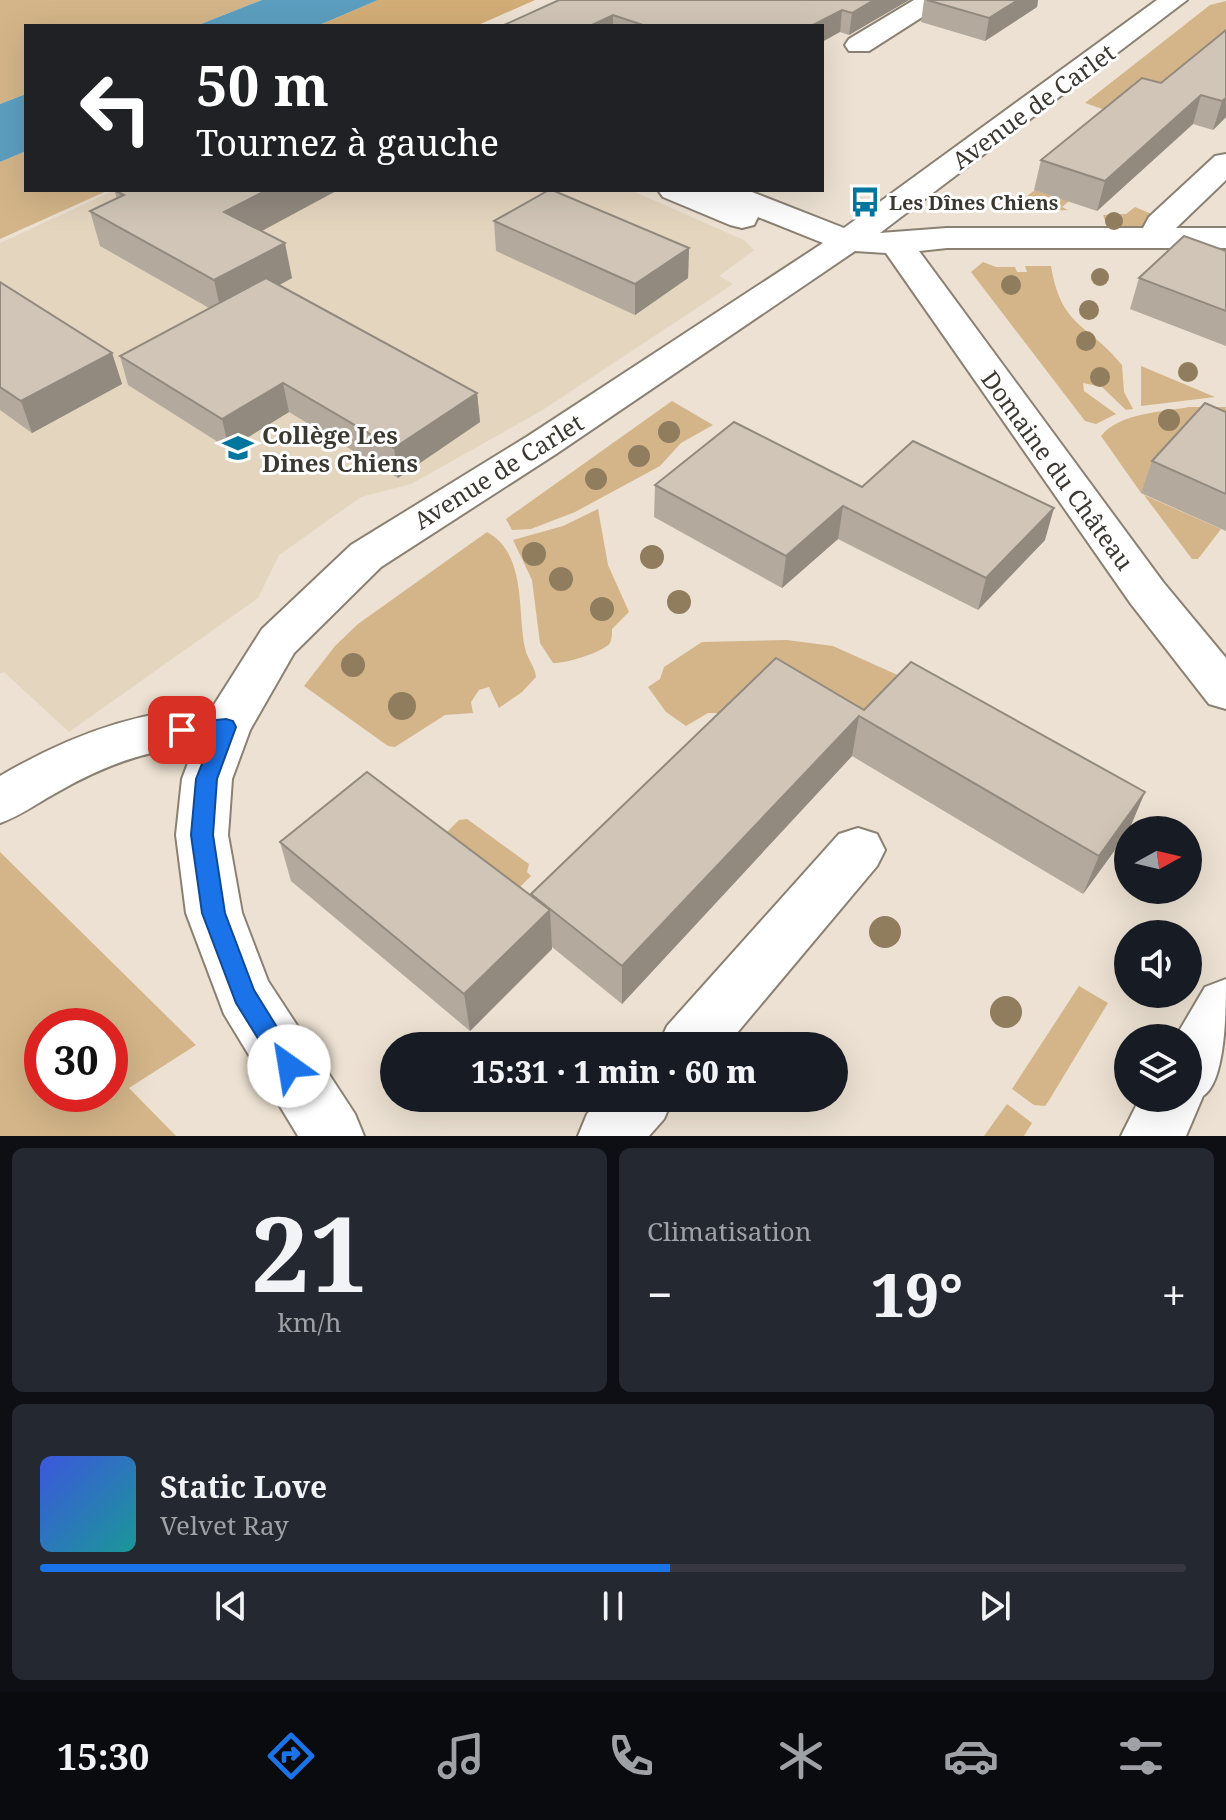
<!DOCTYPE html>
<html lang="fr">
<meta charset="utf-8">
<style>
:root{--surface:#171b24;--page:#242831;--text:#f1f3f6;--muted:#9ea1a6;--line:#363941;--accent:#1a73e8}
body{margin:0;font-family:"Noto Serif",serif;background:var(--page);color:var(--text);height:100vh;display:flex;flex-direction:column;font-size:30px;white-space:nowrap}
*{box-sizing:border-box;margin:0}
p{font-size:26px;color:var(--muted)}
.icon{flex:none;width:44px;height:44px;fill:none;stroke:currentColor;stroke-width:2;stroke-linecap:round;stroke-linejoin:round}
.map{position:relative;height:1136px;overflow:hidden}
.drawer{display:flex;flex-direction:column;gap:12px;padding:12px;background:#0d0f14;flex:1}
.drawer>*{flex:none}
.guide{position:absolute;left:24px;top:24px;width:800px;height:168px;border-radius:0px;box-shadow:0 8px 32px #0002;background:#202124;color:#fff;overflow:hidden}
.needle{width:52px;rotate:82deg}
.controls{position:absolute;left:1114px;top:816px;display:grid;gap:16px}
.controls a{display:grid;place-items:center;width:88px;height:88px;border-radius:50%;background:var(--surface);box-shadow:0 8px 32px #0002;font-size:40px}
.speed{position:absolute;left:24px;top:1008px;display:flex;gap:16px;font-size:40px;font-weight:700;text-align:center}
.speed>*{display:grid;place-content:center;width:104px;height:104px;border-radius:50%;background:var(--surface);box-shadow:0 8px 32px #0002;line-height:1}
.speed .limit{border:12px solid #d22;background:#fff;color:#111}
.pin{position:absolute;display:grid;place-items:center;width:68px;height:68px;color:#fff;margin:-34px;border-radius:16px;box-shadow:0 4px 12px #0006}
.me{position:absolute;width:88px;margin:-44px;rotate:328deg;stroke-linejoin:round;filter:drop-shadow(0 0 6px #0008)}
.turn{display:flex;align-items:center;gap:28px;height:168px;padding:0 40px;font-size:36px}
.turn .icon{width:104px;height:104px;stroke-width:2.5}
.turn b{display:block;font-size:56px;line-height:68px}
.big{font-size:60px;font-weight:800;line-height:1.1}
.drawer .card{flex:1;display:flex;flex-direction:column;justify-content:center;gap:12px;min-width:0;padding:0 28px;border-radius:12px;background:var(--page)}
.drawer .dial{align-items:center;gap:0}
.dial b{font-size:104px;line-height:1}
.song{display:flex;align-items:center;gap:24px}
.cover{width:96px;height:96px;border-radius:12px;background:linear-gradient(135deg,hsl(230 70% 55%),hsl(180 70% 35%))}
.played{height:8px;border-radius:4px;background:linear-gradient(90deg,var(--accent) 55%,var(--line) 55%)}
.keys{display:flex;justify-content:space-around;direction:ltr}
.heat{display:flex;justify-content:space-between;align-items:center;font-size:44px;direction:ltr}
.drawer .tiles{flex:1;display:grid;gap:12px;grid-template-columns:1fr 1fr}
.card:last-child{grid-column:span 2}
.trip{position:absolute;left:380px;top:1032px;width:468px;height:80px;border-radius:40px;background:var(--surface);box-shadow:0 8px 32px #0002;font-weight:800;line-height:80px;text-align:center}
.tab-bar{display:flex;height:128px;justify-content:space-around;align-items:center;background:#090b0e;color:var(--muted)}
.tab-bar .icon{width:56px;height:56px}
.tab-bar .current{color:var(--accent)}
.tab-bar b{font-size:36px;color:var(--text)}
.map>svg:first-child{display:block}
.built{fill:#e4d5bf}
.green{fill:#d4b589;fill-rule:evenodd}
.forest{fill:#d2ad76}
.water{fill:#5c9ebf}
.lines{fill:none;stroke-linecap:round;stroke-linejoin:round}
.minor-casing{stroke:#8b8173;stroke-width:4}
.minor{fill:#fff;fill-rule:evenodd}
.tree{fill:#8f7d5e}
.wall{fill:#b3a99d}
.shaded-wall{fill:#928a7f}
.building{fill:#d0c5b6;stroke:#928a7f;stroke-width:2}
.route{fill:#1a73e8;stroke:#114b97;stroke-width:2}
.labels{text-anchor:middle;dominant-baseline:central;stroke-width:6;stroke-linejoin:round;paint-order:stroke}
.far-poi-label{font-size:20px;font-weight:bold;fill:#3b3731;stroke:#fff;text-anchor:start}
.street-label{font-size:24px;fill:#3b3731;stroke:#fff}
.poi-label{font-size:24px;font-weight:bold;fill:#3b3731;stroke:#fff;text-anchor:start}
</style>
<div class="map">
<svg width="1226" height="1136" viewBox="0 0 1226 1136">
<rect width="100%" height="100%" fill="#ece1d2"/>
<path class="built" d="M115,190H630L744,240L754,250L719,276L733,284L541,411L411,484L361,497L279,555L258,598L69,732L4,672L0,674V243Z"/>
<path class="green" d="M0,0H262L196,26H26V94L0,104Z
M1226,1V62L1122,116L1085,103L1210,5Z
M26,151V190H109L0,239V162Z
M1035,190L1069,201L1062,207L1068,210L1033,211L1023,199Z
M1135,207L1154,215L1146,228L1108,229L1103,215L1126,214Z
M983,262L996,267H1015L1017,272H1027L1025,266H1051C1061,328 1088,323 1122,365L1124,392L1133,409L1126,410L1102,387L1083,383L1084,391L1116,414L1096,424L1085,421L971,272Z
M1141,366L1215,397L1141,406Z
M672,401L713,425L681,443L660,466L575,512L531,529L512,530L506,519Z
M1189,407H1226V449L1141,493L1101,436C1119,413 1162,412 1189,407Z
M1144,495L1221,529L1198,559H1192Z
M598,509L608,565L629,612L612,629C612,635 612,638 610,643C604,652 564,664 553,663L540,643L532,580L513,540L563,526Z
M487,532C527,554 517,611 525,648C527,659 535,666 536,677L522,692L499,708L489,687L479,690L471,702L473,713L445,715L395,747L388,746L304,686L335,646L358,624Z
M787,640L833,646L902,677L889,716L708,713L686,726L666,712L648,687L660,679L664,667L702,642Z
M467,819L529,864L527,872L531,876L499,908L427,852L459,820Z
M0,852L196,1045L129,1088L176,1136H0ZM42,1026H110V1094H42Z
M1079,986L1108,1003L1048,1102L1045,1106L1034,1105L1012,1089Z
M1007,1104L1032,1123L1024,1136H984Z"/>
<path class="forest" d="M378,0H535L476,26H317Z"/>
<path class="water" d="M262,0H378L317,26H196Z
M26,94V151L0,162V104Z"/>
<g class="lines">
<g class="minor-casing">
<path id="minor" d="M914,0H945L941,5L869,51H849L845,45L849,39Z
M1157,0H1187L880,233L947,228H1143L1149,217L1215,156L1226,154V180L1176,228H1226V248H947L919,251L1163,582L1226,658V709L1209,704L1131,604L886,253L855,251L556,454L381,567L294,653L250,730L232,779L228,835L242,913L268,981L355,1114L364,1136H298L224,1014L186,913L176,835L182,779L194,747C144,749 97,769 54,794C36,804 20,816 0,823V776C65,738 136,710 212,708L262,629L351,545L528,436L823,243L758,217L754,225L742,228L730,225L663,197L658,190H747L844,228Z
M858,828L877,834L885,850L877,866L726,1046H658L667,1026L839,834Z
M1226,979C1226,1008 1226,1082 1203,1096L1186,1136H1121L1140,1098H1188V1038H1175L1205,987Z
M602,1098H673L664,1119L649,1136H578L587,1114Z"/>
</g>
<use href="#minor" class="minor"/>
</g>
<g class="tree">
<circle cx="1114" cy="221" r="9"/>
<circle cx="1100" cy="277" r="9"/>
<circle cx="1011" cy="285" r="10"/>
<circle cx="1089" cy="310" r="10"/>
<circle cx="1086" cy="341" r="10"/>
<circle cx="1188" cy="372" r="10"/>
<circle cx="1100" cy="377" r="10"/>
<circle cx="1169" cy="420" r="11"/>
<circle cx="669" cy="432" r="11"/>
<circle cx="639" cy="456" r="11"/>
<circle cx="596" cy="479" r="11"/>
<circle cx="534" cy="554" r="12"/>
<circle cx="652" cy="557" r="12"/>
<circle cx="561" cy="579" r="12"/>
<circle cx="679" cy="602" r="12"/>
<circle cx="602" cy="609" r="12"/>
<circle cx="353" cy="665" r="12"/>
<circle cx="402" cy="706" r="14"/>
<circle cx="885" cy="932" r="16"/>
<circle cx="1006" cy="1012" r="16"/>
</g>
<path class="wall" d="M559,0H909L849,35L822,26H502Z
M924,0H1038L1037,7L985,41L921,22Z
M1226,30V117L1213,130L1193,124L1097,211L1034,190L1041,160L1161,83Z
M114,190L261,231L292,278L279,285L477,393L480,422L398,478L289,412L229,449L128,385L120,356L209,308L100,246L90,211L117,199Z
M494,221L689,248L688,278L635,315L496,251Z
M1226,251V346L1130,309L1139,278Z
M0,282L112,353L122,384L32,433L0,410Z
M1226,412V531L1141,493L1152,461Z
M655,485L862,487L1045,540L978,610L838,539L782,588L654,517Z
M864,710L1145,792L1128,832L1083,894L852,756L622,1004L552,947V949L470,1031L291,881L280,842L531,896V894Z"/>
<path class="shaded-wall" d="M874,0H909L849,35L852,13Z
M1018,0H1038L1037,7L985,41L989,18Z
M842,10L840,32L822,42V26H811Z
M613,15V26H590Z
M1201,95L1193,124L1097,211L1105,181Z
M1226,98V117L1213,130L1222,101Z
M267,190H338L232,247L224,212Z
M285,243L292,278L222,316L214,280Z
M689,248L688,278L635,315V284Z
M112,353L122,384L32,433L21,401Z
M283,383L289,412L229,449L222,419Z
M477,393L480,422L398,478L394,448Z
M843,506L838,539L782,588L786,556Z
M1054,508L1045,540L978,610L986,578Z
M859,716L852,756L622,1004V966Z
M1145,792L1128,832L1083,894L1099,856Z
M550,910L552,949L470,1031L464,994Z"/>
<path class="building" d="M559,0H874L852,13L842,10L811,26H646L613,15L590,26H502Z
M927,0H1018L989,18Z
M1226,30V98L1222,101L1201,95L1105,181L1041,160L1142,78L1161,83Z
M114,190H267L224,212L285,243L214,280L90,211L124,195Z
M549,190H552L689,248L635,284L494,221Z
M1184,236L1226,251V311L1139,278Z
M266,278L477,393L394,448L283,383L222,419L120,356Z
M0,282L112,353L21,401L0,387Z
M1205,403L1226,412V494L1152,461Z
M734,422L862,487L913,441L1054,508L986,578L843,506L786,556L655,485Z
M776,658L864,710L911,662L1145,792L1099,856L859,716L622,966L531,894Z
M367,772L550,910L464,994L280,842Z"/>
<path class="route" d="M226,719L233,721L236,727L217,779L213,835L225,913L254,990L301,1066L298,1074L289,1077L280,1074L236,1003L202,913L191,835L196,779L213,736L175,735L172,730L175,724Z"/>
<defs>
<g id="bus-bare" transform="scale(2.4)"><path d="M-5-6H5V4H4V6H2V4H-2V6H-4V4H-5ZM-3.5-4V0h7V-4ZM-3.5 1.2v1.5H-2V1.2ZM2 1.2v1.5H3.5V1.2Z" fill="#00769f" stroke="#fff" stroke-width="2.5" paint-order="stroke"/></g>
<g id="school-bare" transform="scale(2.4)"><path d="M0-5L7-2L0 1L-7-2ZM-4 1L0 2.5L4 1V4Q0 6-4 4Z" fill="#00769f" stroke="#fff" stroke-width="2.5" paint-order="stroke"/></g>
</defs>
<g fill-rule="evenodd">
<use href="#bus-bare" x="865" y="202"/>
<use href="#school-bare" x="238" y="448"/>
</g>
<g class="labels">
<g class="far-poi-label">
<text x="889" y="202">Les Dînes Chiens</text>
</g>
<g class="street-label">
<text transform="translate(1033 106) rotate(-36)">Avenue de Carlet</text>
<text transform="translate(1058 470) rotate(54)">Domaine du Château</text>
<text transform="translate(498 471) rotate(-32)">Avenue de Carlet</text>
</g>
<g class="poi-label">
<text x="262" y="434">Collège Les<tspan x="262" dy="28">Dines Chiens</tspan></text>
</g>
</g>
</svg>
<div class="controls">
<a><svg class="needle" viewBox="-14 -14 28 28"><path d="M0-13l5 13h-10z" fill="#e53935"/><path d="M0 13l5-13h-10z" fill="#9ea1a6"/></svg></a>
<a><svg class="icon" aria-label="sound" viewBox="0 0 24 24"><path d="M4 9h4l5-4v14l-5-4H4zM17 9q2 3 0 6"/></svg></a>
<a><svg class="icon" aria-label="layers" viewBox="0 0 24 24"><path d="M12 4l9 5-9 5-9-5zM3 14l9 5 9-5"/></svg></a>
</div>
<div class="speed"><div class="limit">30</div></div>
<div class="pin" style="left:182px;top:730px;background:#d93025"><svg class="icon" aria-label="arrive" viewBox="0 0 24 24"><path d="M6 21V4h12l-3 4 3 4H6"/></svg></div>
<svg class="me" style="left:289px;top:1066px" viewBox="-20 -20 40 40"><circle r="19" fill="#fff"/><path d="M0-13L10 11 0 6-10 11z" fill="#1a73e8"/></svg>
<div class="trip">15:31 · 1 min · 60 m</div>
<div class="guide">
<div class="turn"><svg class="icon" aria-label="left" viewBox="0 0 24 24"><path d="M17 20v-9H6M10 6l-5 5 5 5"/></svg><div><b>50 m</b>Tournez à gauche</div></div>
</div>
</div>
<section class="drawer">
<div class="tiles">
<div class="card dial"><b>21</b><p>km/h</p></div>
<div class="card"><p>Climatisation</p>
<div class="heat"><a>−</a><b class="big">19°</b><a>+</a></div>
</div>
<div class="card">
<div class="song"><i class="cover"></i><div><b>Static Love</b><p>Velvet Ray</p></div></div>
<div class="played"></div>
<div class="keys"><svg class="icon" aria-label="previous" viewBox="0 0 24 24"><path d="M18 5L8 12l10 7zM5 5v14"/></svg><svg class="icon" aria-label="pause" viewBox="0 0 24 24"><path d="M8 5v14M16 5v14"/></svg><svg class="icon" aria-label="next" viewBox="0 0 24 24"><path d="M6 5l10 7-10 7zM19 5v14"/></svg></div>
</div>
</div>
</section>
<nav class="tab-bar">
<b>15:30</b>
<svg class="icon current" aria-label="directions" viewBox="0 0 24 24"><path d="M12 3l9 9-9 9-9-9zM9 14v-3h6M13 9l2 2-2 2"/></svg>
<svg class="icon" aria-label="music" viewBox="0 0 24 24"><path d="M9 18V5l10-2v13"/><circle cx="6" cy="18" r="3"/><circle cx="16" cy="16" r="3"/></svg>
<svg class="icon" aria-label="phone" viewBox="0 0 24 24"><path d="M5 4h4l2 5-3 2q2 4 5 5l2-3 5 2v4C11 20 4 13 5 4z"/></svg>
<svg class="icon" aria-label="climate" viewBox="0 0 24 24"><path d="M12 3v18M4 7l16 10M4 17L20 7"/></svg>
<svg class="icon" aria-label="car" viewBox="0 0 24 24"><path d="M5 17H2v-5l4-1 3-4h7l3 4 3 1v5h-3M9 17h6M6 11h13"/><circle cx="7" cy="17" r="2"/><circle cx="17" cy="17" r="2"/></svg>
<svg class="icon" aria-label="filters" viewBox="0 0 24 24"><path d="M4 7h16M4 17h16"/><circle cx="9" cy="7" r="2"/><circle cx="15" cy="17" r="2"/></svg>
</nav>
